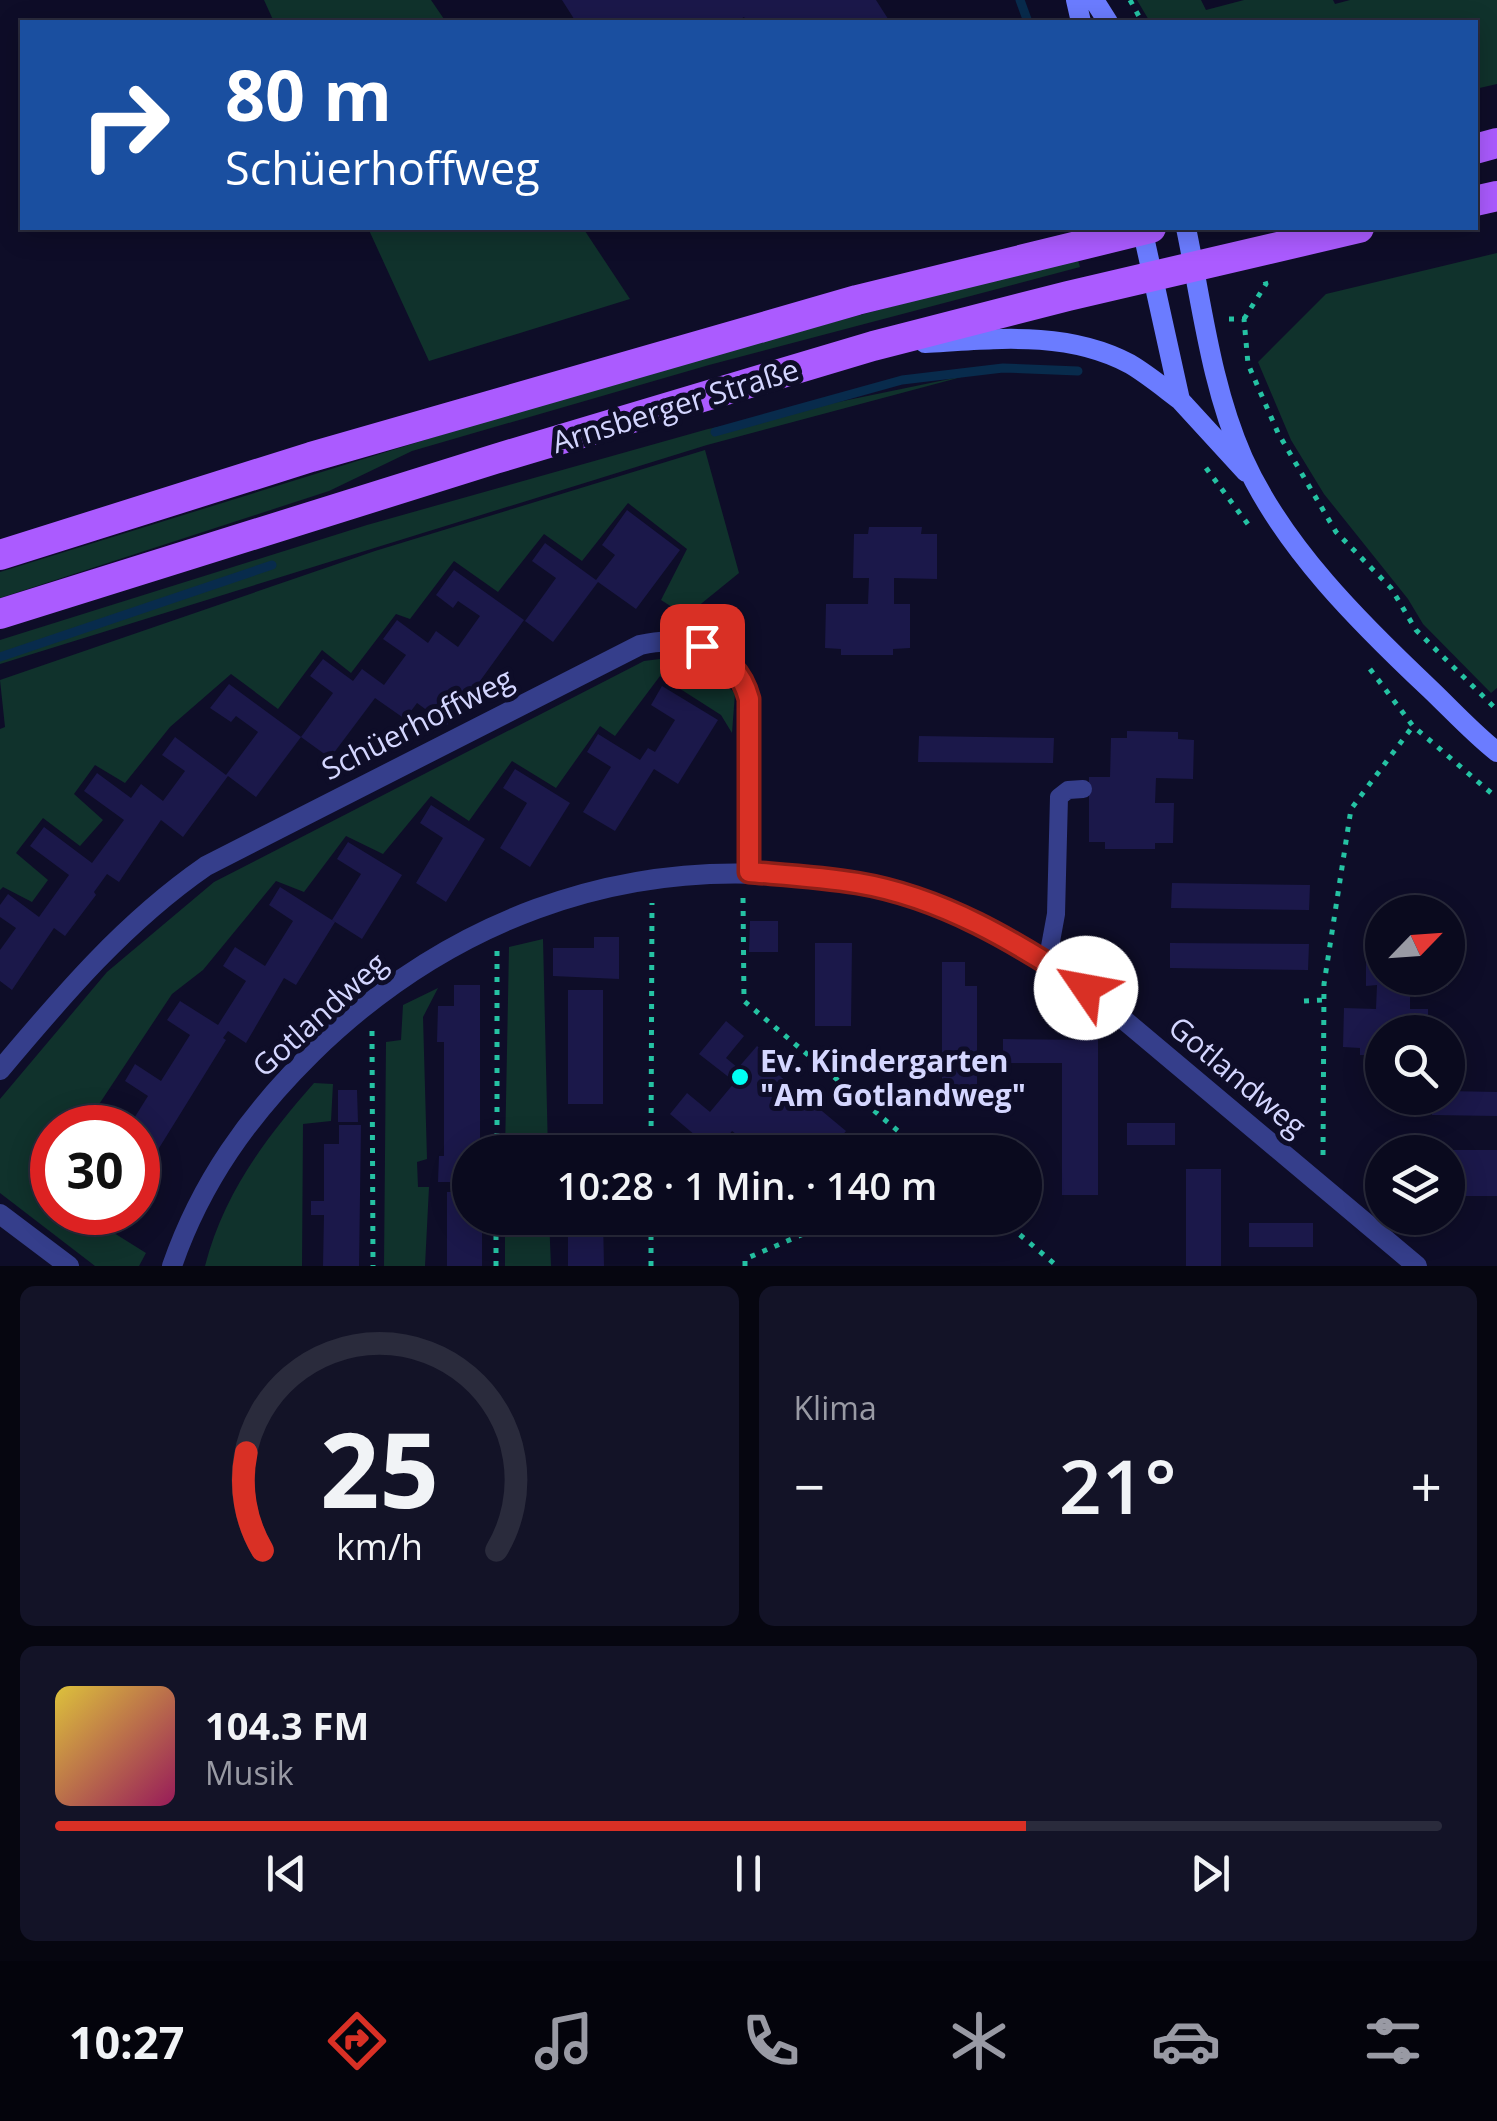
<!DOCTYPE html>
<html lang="de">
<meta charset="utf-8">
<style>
:root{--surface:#0a0a1e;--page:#131327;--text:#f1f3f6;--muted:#999aa4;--line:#2a2b3c;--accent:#d93025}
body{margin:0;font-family:"Open Sans",sans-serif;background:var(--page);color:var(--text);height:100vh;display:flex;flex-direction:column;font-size:38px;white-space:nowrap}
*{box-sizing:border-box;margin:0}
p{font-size:32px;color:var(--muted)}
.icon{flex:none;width:55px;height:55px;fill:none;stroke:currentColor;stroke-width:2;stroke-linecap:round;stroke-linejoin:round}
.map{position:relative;height:1266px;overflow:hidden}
.sheet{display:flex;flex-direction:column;gap:20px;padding:20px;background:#060610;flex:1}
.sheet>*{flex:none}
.guide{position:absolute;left:20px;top:20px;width:1458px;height:210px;border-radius:0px;box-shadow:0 5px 25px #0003,0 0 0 2px var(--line);background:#1a4fa0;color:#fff;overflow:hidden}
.needle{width:65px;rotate:65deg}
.fabs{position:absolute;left:1365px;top:895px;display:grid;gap:20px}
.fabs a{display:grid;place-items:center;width:100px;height:100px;border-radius:50%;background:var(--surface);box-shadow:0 5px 25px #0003,0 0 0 2px var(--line);font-size:50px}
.speed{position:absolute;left:30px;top:1105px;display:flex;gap:20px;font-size:50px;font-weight:700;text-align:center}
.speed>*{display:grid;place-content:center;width:130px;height:130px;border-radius:50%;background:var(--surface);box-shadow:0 5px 25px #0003,0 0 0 2px var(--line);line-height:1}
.speed .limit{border:15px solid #d22;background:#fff;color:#111}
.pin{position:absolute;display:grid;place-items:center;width:85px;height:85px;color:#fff;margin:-42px;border-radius:20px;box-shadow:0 5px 15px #0006}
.me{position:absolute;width:110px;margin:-55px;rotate:303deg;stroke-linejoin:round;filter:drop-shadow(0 0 8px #0008)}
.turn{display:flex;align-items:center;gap:35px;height:210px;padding:0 40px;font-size:45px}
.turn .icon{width:130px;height:130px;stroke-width:2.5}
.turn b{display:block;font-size:70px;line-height:85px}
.big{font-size:75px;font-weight:600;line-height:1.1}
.sheet .widget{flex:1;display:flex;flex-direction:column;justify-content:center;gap:15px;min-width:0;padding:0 35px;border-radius:15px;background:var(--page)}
.sheet .dial{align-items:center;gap:0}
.dial svg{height:260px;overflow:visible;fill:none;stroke:var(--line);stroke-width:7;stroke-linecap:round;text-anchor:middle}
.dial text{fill:var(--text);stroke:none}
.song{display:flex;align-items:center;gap:30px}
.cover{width:120px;height:120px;border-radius:15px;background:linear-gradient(135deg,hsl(50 70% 55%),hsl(330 70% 35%))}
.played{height:10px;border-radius:5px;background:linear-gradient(90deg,var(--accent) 70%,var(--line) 70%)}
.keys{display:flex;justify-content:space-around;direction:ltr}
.heat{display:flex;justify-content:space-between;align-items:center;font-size:55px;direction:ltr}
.sheet .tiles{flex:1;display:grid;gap:20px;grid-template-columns:1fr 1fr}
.widget:last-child{grid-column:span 2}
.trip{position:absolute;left:452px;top:1135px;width:590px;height:100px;border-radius:50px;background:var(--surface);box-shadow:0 5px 25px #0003,0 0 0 2px var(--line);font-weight:600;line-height:100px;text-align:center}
.tabs{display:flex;height:160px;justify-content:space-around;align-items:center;background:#04040c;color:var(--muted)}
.tabs .icon{width:70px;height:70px}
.tabs .active{color:var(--accent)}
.tabs b{font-size:45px;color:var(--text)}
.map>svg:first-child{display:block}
.green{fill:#10322c}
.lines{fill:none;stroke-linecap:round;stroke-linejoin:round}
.stream{stroke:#082b4c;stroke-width:9}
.building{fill:#1b184a}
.path{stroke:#25c2a3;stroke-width:5;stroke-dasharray:5 8;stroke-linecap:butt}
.lane{stroke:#353e8b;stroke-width:18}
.street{stroke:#353e8b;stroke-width:20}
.secondary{stroke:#6b7cff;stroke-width:20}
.primary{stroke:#ab5bff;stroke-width:30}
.route-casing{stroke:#8d1f18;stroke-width:25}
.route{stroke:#d93025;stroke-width:18}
.poi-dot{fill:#00fff5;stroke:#0e0d28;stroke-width:4}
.labels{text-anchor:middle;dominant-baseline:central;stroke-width:10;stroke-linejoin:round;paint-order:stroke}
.street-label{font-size:30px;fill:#d4d6ff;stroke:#0e0d28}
.poi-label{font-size:30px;font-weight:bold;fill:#d4d6ff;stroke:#0e0d28;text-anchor:start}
</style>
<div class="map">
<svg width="1497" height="1266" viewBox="0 0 1497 1266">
<rect width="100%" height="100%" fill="#0e0d28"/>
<path class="green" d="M264,0H431L446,22H274Z
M1137,0H1201L1206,10L1244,0H1333L1335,4L1350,0H1497V84L1475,89V22H1150Z
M368,228H583L630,299L429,361Z
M1497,253V688L1491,693L1423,624L1408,599L1324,494L1291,440L1258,362L1326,294Z
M1077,257L1080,267L709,365L412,451L329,491L0,598V572L486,421L737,348Z
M969,375L707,445L0,664V640L367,525L708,429Z
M705,450L739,573L686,616L661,600L687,549L628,503L582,561L544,534L498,592L454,561L410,619L396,614L351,673L322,650L278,709L231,674L170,727L125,783L95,765L74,794L103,820L80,846L43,818L16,853L48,880L32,902L3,887L0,890V729L5,727L0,680L375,551Z
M691,655L735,693L732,733L721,715L660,676L615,736L600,726L556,788L512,761L469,821L431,796L383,854L346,836L304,892L276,881L203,970L172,994L84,1127L52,1128V1212L82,1213L146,1253L139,1266H95L0,1193V1099L107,972L214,882L644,661Z
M543,939L548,1152H505L509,947Z
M438,988L423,1017L427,1159L417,1162L418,1187H429L425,1266H384L386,1042L401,1040L403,1005Z
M314,1083L333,1084L331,1121L303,1124L302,1266H205C224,1193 265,1139 314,1083Z
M505,1218H549L551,1266H505Z"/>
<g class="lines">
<path class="stream" d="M1020,0L1028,22
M715,432L902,380L1003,368L1078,371
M0,657L272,565"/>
</g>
<path class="building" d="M562,0H876L890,22H747L744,17L736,22H576Z
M627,510L680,550L636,609L598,582L553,642L525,621L556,578L532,561L545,543L596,580L615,555L602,545Z
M869,527H922L921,534H937V579L894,578V604H910V648L893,649V655H841V649L825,648L826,604H868L869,578H853L854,534H868Z
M454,570L524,620L467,699L469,703L464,710L459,709L447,725L417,703L405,719L375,698L330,758L301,737L256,797L228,776L183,837L161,820L119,882L107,874L94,892L96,895L65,936L54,928L12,990L0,981V950L16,928L0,917V905L8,894L39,917L69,875L30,846L44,827L92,863L124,820L84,791L97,773L131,798L141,784L163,801L185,771L162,755L175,737L226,775L258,732L236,716L231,722L210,708L229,684L301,737L333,693L310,676L323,659L353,681L362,669L384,685L406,655L383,639L397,620L428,643L436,631L458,647L480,616L458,601L453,608L436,595Z
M662,686L718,720L678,784L654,769L615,831L583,812L611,767L587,752L598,734L640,760L648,748L655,752L675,720L651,705Z
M1127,731L1178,732V739L1194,740L1193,779L1156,778L1155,803H1174L1173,843H1155V849H1105V842H1089V777H1110L1111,738H1127Z
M919,736L1054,738L1053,763L918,762Z
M515,769L570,803L530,867L500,848L527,803L503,788Z
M431,805L485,839L446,902L416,883L443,838L420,823Z
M348,842L402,875L362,939L332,920L361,874L337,859Z
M1172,883L1310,885L1309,910L1171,908Z
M280,887L335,922L296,985L284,978L246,1043L228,1031L223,1038L226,1040L138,1182V1128H128L148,1096L125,1081L135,1064L161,1081L190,1035L167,1020L180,1001L218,1025L246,981L223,966L235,947L265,966L293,921L269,905Z
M750,921H778V952H749Z
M594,937H619V979L553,976V948H594Z
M815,943H852L851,1026H815Z
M1170,943L1309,944L1308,970L1170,968Z
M1366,947H1382V978H1448V986H1410V1009H1428V1032H1382V1055H1360V1048L1343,1047L1344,1008L1376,1009L1377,985L1366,986Z
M942,962H965V986H977V1094L942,1095Z
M454,985H480V1152H470L467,1156V1182H438L439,1156H444V1042H437L438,1006H454Z
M568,990H603V1104H568Z
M726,1021L744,1036L726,1058L738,1068L757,1046L787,1071L781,1077L846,1131L828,1152H794L781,1142L773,1152H742L737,1148L744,1140L732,1131L715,1152L670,1114L687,1093L710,1112L735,1082L699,1054Z
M1003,1039L1098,1040V1195H1062V1063H1003Z
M338,1090H357L358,1122H338Z
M1448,1091L1497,1092V1116L1432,1115L1433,1098H1448Z
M1127,1123H1175V1145H1127Z
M339,1125H361L359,1266H323L324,1215H311V1201H324V1144H339Z
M568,1144H604V1152H568Z
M1448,1150H1497V1196H1448Z
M1186,1169H1221V1266H1186Z
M447,1192H470V1218H482V1266H447Z
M96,1212H118L112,1222Z
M568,1218H603L604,1266H568Z
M1249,1223H1313V1247H1249Z"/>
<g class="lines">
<path class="path" d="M1130,0L1142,22
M1229,319H1244L1248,364L1278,433L1336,532L1391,588L1416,630L1497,710
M1244,319L1266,284L1264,278
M1206,468L1250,527
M1370,669L1413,726L1497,798
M743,898L744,1001L923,1152
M497,951V1152
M1304,1001L1323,1000
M372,1031L373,1266
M651,1152L652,903
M1323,1155L1324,984L1351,809L1413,726
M1000,1218L1057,1266
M496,1266V1218
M651,1266V1218
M745,1266V1259L841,1218"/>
<path class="lane" d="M1047,963L1056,914L1059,797L1068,790L1083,789"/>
<path class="street" d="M0,1070C63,995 125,922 206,866L640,645C687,634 735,649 749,699V872
M0,1214L69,1266
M172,1266C201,1182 249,1115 312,1053C445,923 615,857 801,877C821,879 842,879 861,884C948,903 1013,941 1086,988L1417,1266"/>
<path class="secondary" d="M1076,0L1081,22
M1094,0L1108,22
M1142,228L1180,400L1246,472
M1186,228C1202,304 1211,386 1243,458C1283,547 1360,623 1430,689C1452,710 1473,733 1497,752
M925,343C994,339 1067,330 1130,364C1147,374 1164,388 1180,400"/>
<path class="primary" d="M1475,149L1497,143
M1475,201L1497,196
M0,555L311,457L857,300L1151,228
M0,614L495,459L873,346L1068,296L1359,228"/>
</g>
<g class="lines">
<g class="route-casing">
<path id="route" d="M702,646C726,658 742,672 749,699V872C785,875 821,877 857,883C942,897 1016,942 1086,988"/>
</g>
<use href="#route" class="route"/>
</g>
<circle class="poi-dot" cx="740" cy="1077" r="10"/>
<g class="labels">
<g class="street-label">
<text transform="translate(675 405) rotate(-17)">Arnsberger Straße</text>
<text transform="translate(417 723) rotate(-27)">Schüerhoffweg</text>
<text transform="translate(319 1014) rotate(-42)">Gotlandweg</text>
<text transform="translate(1238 1076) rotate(40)">Gotlandweg</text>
</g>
<g class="poi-label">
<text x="760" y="1060">Ev. Kindergarten<tspan x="760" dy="34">"Am Gotlandweg"</tspan></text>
</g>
</g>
</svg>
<div class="fabs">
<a><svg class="needle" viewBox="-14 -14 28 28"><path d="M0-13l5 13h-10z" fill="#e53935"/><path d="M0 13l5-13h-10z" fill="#999aa4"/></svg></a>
<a><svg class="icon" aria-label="search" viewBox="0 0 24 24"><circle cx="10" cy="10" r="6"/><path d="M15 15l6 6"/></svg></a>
<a><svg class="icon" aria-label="layers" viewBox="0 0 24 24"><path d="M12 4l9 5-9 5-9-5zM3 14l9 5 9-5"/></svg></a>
</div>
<div class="speed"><div class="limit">30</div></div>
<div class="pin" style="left:702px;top:646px;background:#d93025"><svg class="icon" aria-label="arrive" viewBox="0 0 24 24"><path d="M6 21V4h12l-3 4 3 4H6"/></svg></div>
<svg class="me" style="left:1086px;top:988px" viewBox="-20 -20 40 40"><circle r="19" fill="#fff"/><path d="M0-13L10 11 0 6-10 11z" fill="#d93025"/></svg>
<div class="trip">10:28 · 1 Min. · 140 m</div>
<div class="guide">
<div class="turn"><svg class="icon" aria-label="right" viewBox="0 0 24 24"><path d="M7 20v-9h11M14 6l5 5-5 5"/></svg><div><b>80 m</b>Schüerhoffweg</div></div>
</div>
</div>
<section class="sheet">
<div class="tiles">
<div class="widget dial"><svg viewBox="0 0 100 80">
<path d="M14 69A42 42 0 1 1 86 69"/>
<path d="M14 69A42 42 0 0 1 9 39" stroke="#d93025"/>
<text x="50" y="56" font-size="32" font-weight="700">25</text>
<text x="50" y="72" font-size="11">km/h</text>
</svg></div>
<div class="widget"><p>Klima</p>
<div class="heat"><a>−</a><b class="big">21°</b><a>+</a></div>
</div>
<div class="widget">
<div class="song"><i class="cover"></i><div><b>104.3 FM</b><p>Musik</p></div></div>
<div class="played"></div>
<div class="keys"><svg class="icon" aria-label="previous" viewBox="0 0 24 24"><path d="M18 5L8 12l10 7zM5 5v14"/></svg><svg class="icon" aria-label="pause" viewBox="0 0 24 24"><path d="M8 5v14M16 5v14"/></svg><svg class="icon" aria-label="next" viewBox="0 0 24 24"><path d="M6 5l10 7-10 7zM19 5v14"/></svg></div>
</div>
</div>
</section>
<nav class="tabs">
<b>10:27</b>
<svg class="icon active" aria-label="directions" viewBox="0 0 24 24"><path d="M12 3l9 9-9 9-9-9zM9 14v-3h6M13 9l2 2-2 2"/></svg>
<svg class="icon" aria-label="music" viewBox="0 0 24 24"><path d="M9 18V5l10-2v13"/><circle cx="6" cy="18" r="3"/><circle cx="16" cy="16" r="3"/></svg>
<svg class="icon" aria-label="phone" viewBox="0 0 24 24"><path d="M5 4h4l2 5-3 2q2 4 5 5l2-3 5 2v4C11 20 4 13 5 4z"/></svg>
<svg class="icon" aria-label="climate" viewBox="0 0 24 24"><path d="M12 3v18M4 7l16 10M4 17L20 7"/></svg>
<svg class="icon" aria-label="car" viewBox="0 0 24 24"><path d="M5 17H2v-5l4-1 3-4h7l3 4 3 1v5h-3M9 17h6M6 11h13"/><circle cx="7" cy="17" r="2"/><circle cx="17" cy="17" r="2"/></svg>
<svg class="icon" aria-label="filters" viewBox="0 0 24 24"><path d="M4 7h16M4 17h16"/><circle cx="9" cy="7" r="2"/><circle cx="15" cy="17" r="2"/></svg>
</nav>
